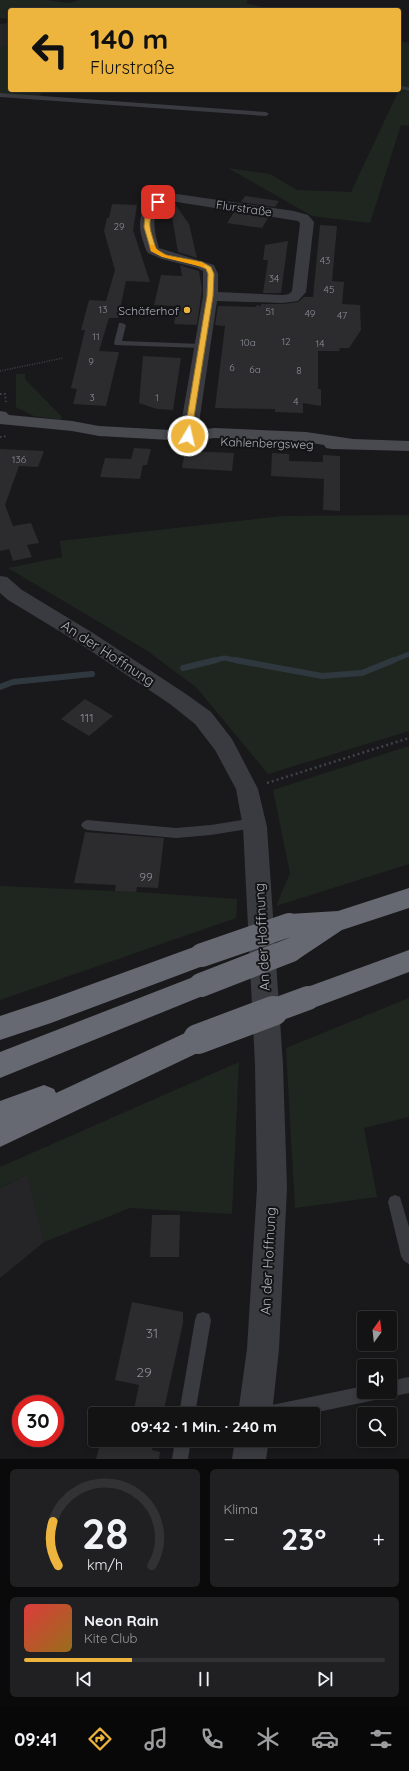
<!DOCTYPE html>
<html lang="de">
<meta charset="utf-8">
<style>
:root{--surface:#131314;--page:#202022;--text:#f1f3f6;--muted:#9d9ea0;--line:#323234;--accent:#eeb53e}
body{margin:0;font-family:Quicksand,sans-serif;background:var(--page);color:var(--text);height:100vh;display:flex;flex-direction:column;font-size:15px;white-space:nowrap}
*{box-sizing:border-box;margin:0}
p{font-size:13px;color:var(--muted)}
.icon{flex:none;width:22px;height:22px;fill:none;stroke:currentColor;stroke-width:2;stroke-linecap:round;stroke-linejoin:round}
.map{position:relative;height:1459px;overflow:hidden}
.panel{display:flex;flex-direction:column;gap:10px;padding:10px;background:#0a0a0b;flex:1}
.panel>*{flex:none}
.hud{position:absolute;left:8px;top:8px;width:393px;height:84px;border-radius:4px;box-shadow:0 2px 6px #0003,0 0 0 1px var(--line);background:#eeb53e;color:#111;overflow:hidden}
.needle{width:26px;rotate:15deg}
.buttons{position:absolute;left:357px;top:1311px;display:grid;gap:8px}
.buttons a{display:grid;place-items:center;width:40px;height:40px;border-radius:4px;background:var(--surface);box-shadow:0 2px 6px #0003,0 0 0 1px var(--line);font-size:20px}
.speed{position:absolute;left:12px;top:1395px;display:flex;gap:8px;font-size:20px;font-weight:700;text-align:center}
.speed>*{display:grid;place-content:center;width:52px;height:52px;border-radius:50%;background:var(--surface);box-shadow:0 2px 6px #0003,0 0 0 1px var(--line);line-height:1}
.speed .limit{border:6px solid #d22;background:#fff;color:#111}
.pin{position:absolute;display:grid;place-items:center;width:34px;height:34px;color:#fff;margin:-17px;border-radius:8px;box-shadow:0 2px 6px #0006}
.me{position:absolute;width:44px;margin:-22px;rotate:9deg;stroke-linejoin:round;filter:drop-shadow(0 0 3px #0008)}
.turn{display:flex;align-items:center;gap:14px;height:84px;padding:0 16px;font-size:18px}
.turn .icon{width:52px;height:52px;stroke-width:2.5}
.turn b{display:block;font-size:28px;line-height:34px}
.big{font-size:30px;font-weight:700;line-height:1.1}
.panel .card{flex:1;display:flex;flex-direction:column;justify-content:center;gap:6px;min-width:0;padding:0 14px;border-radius:6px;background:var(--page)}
.panel .dial{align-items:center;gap:0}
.dial svg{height:104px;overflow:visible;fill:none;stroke:var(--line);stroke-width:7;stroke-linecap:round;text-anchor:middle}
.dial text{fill:var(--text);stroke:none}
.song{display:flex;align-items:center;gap:12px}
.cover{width:48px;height:48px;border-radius:6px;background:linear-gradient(135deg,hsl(0 70% 55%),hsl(40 70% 35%))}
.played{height:4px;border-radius:2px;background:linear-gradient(90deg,var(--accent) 30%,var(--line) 30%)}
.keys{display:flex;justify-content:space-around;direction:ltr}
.heat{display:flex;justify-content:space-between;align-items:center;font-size:22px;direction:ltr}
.panel .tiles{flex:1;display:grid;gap:10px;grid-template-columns:1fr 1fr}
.card:last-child{grid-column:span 2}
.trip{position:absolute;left:88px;top:1407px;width:232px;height:40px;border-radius:4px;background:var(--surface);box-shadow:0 2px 6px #0003,0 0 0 1px var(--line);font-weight:700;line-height:40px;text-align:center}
.tabs{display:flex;height:64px;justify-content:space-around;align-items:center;background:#080808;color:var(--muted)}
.tabs .icon{width:28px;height:28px}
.tabs .selected{color:var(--accent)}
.tabs b{font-size:18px;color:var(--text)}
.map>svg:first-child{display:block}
.built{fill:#252528}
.green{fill:#1f2620}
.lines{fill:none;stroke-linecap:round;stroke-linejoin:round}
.stream-far2{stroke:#2f383f;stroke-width:3}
.stream-far1{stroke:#2f383f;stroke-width:5}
.stream{stroke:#2f383f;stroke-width:6}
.building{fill:#2c2c2f}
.path-far2{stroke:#404247;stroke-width:1.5;stroke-dasharray:1 1.5;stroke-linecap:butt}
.path-far1{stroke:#404247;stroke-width:2;stroke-dasharray:1.5 2.5;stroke-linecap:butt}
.path{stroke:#404247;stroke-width:2.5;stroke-dasharray:2 3;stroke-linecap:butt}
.lane{fill:#3a3b40;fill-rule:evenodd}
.street{fill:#3a3b40;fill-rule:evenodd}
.secondary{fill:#484a50;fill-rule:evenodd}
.highway{fill:#666971;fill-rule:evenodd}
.highway-bridge-far1{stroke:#666971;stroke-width:24}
.highway-bridge{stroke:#666971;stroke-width:30}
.route{fill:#eeb53e;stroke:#9b7628}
.slow{fill:#f59e0b}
.poi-dot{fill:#eeb53e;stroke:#141416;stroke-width:1.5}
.labels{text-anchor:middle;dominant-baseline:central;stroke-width:4;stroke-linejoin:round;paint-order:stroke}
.far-number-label{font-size:10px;fill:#8b8e96}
.far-street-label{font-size:12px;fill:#acb0ba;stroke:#141416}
.far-poi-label{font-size:12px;fill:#acb0ba;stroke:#141416;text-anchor:end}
.number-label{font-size:12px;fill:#8b8e96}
.street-label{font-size:14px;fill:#acb0ba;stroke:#141416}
.near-number-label{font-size:14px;fill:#8b8e96}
</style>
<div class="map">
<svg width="409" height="1459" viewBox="0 0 409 1459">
<rect width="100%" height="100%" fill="#19191b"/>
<path class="built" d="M10,23V46H0V24Z
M27,1174L44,1242L0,1278V1188Z"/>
<path class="green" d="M0,0H45L69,3L80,0H248L246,3L273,10H10V19L0,18Z
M399,41L409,43V126L401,125L370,223L312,216L228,168L270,174L297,190L351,192L399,90Z
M0,46H10V90H44L39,97L0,94Z
M16,374H25V379L62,417L61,420L34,416L16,407Z
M409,515V731L268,774L197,688L146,650L8,568L62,557L60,541L283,516Z
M409,746V864L276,906L290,873L273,790Z
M0,886L136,892L237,899L236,918L0,1000Z
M409,998V1117L364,1128L377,1197L295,1208L286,1048Z
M239,1062L232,1214L130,1208L44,1242L27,1174L0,1188V1167Z"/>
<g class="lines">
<path class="stream-far2" d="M399,87L409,89"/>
<path class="stream-far1" d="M212,661L224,658L240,661
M392,661L409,654"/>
<path class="stream" d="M235,660L322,676L362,673L394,660
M183,668L216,660
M0,687L13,682L92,674"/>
</g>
<path class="building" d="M245,196L279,201L275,207L241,202Z
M112,204L137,205L133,230L150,282L126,281L118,318H109L99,351L119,352L106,406L73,404L77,389L71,388L85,330H81L89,300L106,301L115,270L104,231L107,218H109Z
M175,204L189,224L197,258L178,252L170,205Z
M234,212L268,218L262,228L227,223Z
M320,225L337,226L332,281L344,282L342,304L360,305L361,330L349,348H340L339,351H318V389H321V406L303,403V413L275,412V409L215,408L225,326L215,325L218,306L256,307V305L261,306V304H283L298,302L304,297H313Z
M288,241L281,293H263L268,260H263L265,245Z
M180,265L199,271L202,289L197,325L174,324L177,306L154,305L161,275L182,276Z
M143,356L181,358L173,410L157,409L139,403Z
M134,448L151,449L147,465H143L140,479L100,477L105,458L131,459Z
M0,449L44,451L38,467L19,466L5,505L13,526L31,523L39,543L27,545L32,557L13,561L9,549L0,551Z
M185,451L234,453L232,471L182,468Z
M272,453L289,454V461L323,462V455L340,456V511L323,510L324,479L271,476Z
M85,699L113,716L89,736L61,719Z
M85,832L164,838L158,888L137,887L136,892L115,891L116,885L74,883Z
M152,1215H180L179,1257H150Z
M132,1302L183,1312V1323L163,1414H133L139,1385L115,1380Z
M101,1440L126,1444L127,1440H154L152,1450L160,1452L159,1459H96Z"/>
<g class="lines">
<path class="path-far2" d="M0,371L63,358"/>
<path class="path-far1" d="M0,394H5L6,402
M0,437L7,436"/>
<path class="path" d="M267,783L409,738"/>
<path class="lane" d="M0,93L266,112L269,114L266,116L0,97Z
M119,323H122L126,325L122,341L202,344L206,346L202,348L115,345L114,343Z
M254,818L258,820L260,823L258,826L254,828L211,835L176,838L87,830L83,828L81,825L83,822L87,820L176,828L211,825Z
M395,1195L400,1197L409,1227V1264L404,1261L401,1256L388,1202L390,1197Z
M203,1312L209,1314L211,1320L195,1414H179L195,1320L197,1314Z
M409,1377V1393L390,1397L384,1395L383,1392L381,1398L375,1400L308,1414H259L261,1408L267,1406L364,1386V1392H390V1381Z
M175,1440H191L188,1459H172Z"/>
<path class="street" d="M177,194L294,211L308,215L314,222L306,292L298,301L283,303L217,301L197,436L194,440L188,441L182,440L179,436L203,296V271L197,268L162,259L148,253C145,249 144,243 142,238C134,210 151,197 177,194ZM177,202L298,221L300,223L292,291L289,294L283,295L218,292V274L214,265L159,248C153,227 148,206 177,202Z
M0,576L7,577L22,590L93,633L186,694L211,712L232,739L258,789L267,827L283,1065L287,1188L279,1349L272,1414H238L247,1349L257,1188L255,1065L243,827L236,789L215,750L195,724L170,704L79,643L8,600L0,593Z
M235,1440H269L266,1459H232Z"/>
<path class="secondary" d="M0,411L6,412L9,415L72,421L99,426L188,431L215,428L306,432L353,439L409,441V451L332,449L326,448L324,445L306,442L215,438L188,441L99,436L72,431L0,424Z"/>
<path class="highway" d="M409,888V908L342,930L300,958L291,961L282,958L278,950L282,942L293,935L280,932L276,925L280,918L289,914L338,911Z
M202,944L211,947L215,955L211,963L51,1023L0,1040V1016L51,999Z
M409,950V972L308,1010L299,1006L295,998L299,990Z
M201,974L210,977L214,985L210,993L0,1078V1052Z
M198,1027L208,1030L212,1039L208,1048L0,1147V1101L44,1085L54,1089L56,1093Z"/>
<path class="highway-bridge-far1" d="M202,955L289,925
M201,985L291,950
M270,1012L308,998"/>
<path class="highway-bridge" d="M198,1039L273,1011"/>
</g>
<path class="route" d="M157,201L161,202C145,223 149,224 156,249L166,255L202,262L211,267L214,274L213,296L191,436L188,438L184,436L207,296L208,274L206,269C188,260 169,261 151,251L144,227L145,215Z"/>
<path class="slow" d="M150,245H154C162,262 192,256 206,265L203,267L162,257L151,251Z"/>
<circle class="poi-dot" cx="187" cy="310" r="4"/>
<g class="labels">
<g class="far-number-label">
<text x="119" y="226">29</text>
<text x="325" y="260">43</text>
<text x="274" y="278">34</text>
<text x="329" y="289">45</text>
<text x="103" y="309">13</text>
<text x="270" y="311">51</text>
<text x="310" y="313">49</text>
<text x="342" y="315">47</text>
<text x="96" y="336">11</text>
<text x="286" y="341">12</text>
<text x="248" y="342">10a</text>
<text x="320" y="343">14</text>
<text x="91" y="361">9</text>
<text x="232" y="367">6</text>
<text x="255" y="369">6a</text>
<text x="299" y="370">8</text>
<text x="92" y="397">3</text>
<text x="157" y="397">1</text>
<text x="296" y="401">4</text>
<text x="19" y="459">136</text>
</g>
<g class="far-street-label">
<text transform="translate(244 208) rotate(8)">Flurstraße</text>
<text transform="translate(267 443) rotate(2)">Kahlenbergsweg</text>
</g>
<g class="far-poi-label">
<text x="179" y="310">Schäferhof</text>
</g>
<g class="number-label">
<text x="87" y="717">111</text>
<text x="146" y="876">99</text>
</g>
<g class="street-label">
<text transform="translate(108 653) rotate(33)">An der Hoffnung</text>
<text transform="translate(262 937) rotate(-93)">An der Hoffnung</text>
<text transform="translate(268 1261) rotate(-87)">An der Hoffnung</text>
</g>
<g class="near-number-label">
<text x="152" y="1333">31</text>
<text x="144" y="1372">29</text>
</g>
</g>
</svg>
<div class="buttons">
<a><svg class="needle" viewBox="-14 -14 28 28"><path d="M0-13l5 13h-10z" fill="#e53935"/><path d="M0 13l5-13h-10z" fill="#9d9ea0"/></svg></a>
<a><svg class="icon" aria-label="sound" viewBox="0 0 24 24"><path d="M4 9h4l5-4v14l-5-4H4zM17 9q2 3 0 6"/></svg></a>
<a><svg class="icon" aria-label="search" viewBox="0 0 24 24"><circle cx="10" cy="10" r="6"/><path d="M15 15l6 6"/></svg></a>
</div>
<div class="speed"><div class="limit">30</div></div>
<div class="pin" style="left:158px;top:202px;background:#d93025"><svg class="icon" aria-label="arrive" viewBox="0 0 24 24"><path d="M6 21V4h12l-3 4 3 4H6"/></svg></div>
<svg class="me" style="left:188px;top:436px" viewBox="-20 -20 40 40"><circle r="17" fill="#eeb53e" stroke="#fff" stroke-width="3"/><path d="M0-11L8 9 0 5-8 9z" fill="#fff"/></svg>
<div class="trip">09:42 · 1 Min. · 240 m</div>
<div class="hud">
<div class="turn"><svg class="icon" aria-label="left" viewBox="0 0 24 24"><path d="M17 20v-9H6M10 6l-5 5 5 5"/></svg><div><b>140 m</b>Flurstraße</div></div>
</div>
</div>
<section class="panel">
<div class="tiles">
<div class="card dial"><svg viewBox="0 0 100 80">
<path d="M14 69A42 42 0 1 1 86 69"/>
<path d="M14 69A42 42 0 0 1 10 35" stroke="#eeb53e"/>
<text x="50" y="56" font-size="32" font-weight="700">28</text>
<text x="50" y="72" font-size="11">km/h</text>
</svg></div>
<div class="card"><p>Klima</p>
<div class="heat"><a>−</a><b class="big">23°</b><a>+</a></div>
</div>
<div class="card">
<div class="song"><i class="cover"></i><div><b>Neon Rain</b><p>Kite Club</p></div></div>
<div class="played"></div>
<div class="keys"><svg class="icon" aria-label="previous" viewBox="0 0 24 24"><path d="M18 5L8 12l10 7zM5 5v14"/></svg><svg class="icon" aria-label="pause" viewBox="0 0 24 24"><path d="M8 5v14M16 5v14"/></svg><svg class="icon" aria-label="next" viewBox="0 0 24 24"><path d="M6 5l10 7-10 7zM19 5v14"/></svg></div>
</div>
</div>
</section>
<nav class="tabs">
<b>09:41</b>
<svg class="icon selected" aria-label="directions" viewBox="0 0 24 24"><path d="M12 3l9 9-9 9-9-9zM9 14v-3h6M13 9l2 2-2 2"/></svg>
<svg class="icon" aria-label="music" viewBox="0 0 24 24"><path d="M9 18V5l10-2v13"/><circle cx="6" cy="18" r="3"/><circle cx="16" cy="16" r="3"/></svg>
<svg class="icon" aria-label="phone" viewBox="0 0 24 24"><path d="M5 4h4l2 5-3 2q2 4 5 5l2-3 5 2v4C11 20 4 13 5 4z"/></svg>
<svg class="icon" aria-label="climate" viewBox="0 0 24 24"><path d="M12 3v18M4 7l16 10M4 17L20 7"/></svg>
<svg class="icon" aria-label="car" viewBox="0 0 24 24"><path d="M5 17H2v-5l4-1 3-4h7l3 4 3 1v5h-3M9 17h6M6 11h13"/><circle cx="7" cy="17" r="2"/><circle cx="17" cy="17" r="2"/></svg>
<svg class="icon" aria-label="filters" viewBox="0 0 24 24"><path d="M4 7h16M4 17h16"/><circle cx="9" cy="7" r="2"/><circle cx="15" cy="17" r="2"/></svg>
</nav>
